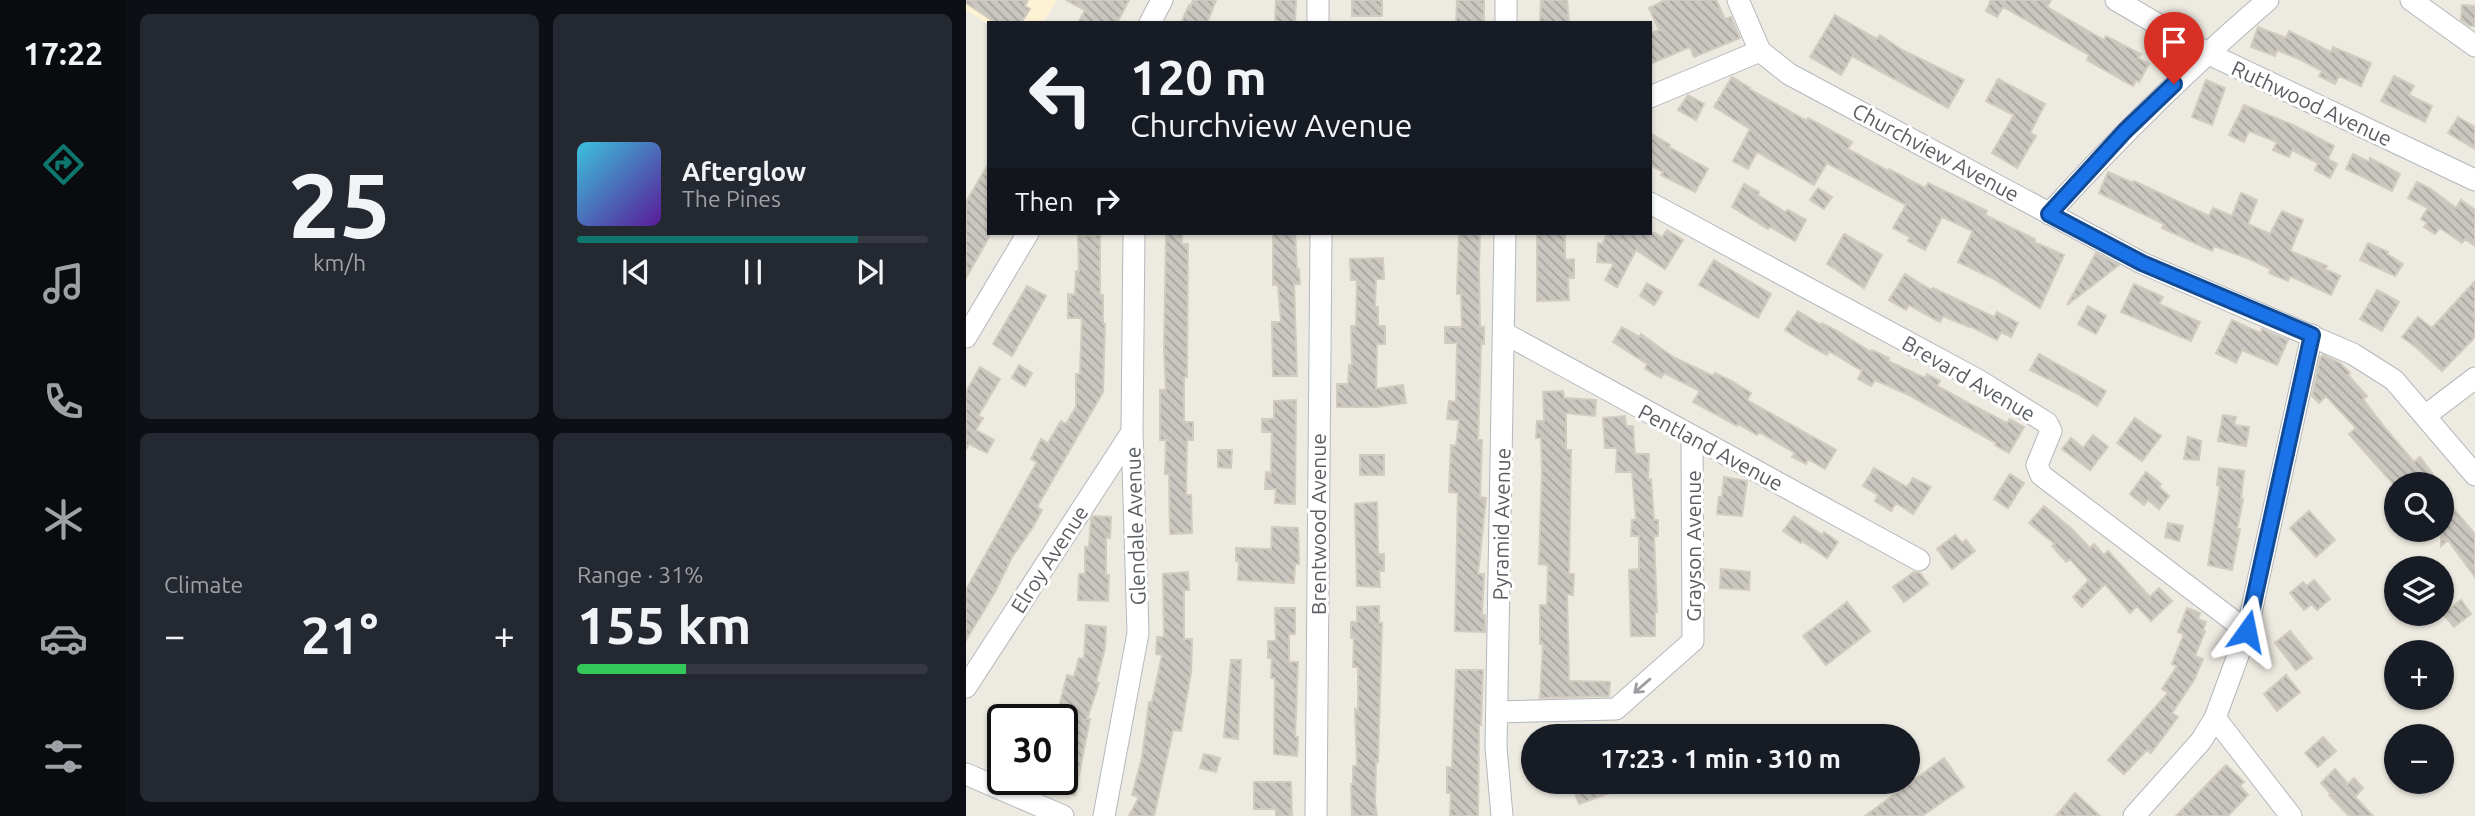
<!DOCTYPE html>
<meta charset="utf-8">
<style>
:root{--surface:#171b24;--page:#242831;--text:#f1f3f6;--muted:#9ea1a6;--line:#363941;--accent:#0f766e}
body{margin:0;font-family:Ubuntu,sans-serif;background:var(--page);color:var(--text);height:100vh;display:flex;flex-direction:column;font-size:26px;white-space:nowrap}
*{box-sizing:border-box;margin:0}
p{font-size:23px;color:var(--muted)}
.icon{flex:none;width:38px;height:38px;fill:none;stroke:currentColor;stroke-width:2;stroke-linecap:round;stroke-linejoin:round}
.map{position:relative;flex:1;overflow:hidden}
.drawer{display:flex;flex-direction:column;gap:14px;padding:14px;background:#0d0f14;width:840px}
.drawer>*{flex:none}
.guide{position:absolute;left:21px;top:21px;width:665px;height:214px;border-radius:0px;box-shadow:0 2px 5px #0004;background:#171b24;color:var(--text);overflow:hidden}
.tools{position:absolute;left:1418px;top:472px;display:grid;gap:14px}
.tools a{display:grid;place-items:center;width:70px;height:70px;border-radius:50%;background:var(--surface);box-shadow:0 2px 5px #0004;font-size:35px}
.speed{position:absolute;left:21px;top:704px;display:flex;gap:14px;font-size:35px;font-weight:700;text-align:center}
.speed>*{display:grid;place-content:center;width:91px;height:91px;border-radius:50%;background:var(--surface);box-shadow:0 2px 5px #0004;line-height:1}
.speed .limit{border:4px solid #111;border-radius:10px;background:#fff;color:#111}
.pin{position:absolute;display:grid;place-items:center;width:60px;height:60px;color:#fff;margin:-72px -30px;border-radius:50% 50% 50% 0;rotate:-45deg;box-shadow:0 0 7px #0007}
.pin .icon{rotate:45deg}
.me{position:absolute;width:77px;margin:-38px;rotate:12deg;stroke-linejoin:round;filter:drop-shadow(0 0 5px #0008)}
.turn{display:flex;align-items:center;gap:24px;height:147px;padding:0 28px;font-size:32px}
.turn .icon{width:91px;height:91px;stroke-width:2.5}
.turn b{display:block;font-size:49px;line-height:60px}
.then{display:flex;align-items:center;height:66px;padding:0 28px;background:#0003;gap:14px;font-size:26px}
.big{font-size:52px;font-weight:700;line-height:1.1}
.drawer .tile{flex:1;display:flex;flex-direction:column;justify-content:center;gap:10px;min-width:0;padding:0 24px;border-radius:10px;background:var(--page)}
.drawer .dial{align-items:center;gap:0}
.dial b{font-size:91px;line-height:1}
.song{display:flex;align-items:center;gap:21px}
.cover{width:84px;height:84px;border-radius:10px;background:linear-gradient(135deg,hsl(190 70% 55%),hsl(270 70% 35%))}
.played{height:7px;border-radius:4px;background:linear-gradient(90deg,var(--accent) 80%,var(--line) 80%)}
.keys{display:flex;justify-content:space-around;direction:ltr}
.heat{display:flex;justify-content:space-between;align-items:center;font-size:38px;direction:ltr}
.charge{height:10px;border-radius:5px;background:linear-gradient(90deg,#34c759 31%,var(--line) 0)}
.drawer .tiles{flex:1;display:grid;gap:14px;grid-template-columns:repeat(2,1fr)}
.trip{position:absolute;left:555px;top:724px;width:399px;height:70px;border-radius:35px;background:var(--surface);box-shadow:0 2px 5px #0004;font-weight:700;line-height:70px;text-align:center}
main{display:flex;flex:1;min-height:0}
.tab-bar{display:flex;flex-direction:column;width:126px;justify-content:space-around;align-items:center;background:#090b0e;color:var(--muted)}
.tab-bar .icon{width:49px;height:49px}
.tab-bar .active{color:var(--accent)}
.tab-bar b{font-size:32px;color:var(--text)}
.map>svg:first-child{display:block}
.commercial{fill:#fef2d5}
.building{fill:url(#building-back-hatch);stroke:#d2cbbf;stroke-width:2}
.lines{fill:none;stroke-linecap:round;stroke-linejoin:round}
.minor-casing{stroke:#b4b8bc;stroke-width:23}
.minor{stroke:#fff;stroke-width:21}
.oneway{stroke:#9c9ea1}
.route-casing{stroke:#114b97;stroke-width:18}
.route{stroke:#1a73e8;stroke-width:12}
.labels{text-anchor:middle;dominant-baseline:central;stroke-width:6;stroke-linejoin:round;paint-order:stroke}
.street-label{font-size:21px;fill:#5a5e62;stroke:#fff}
</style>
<main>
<nav class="tab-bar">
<b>17:22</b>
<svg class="icon active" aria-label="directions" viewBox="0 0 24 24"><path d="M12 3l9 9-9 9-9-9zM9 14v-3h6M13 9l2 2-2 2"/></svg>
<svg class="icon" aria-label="music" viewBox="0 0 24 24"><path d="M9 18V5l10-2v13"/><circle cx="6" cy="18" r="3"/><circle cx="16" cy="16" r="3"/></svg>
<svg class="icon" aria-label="phone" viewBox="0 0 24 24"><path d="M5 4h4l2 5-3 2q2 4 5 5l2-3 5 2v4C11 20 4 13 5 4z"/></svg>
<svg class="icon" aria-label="climate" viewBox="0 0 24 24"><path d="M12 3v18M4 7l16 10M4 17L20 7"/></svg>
<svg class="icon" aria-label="car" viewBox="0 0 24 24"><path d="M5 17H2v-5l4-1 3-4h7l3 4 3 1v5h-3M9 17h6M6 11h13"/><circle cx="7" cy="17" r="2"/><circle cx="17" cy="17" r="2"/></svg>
<svg class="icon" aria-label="filters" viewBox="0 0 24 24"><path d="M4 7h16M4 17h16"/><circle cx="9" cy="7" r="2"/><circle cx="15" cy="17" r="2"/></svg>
</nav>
<section class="drawer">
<div class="tiles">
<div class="tile dial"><b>25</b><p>km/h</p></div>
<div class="tile">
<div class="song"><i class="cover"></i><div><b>Afterglow</b><p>The Pines</p></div></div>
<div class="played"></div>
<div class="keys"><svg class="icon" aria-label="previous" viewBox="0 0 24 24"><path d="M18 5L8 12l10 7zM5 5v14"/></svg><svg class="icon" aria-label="pause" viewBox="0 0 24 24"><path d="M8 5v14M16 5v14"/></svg><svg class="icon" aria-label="next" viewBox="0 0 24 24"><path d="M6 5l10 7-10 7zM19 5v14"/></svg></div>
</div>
<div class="tile"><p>Climate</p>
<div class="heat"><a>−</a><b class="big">21°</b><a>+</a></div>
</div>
<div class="tile"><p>Range · 31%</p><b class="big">155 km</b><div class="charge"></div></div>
</div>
</section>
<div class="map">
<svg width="1509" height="816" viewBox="0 0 1509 816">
<defs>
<pattern id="building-back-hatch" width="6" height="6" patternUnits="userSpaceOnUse" patternTransform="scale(1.75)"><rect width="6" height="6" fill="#cac6c0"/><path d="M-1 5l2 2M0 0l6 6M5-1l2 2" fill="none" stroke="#a7a49f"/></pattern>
</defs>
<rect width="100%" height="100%" fill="#edeae1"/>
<path class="commercial" d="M0,0H91L77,23H23V25L0,10Z"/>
<path class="building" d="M0,0H62L59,6L64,9L55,23H30L0,3Z
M100,0H163L151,23H112L119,10Z
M227,0H250L241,23H215L223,5L225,6Z
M310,0H330L329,23H309Z
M386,0H416V16H386Z
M491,0H518V23H490Z
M575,0H601L603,23H574Z
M699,0H750L759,19L765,17L774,38L728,57L724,47L684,64V34L693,30L683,8Z
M1025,0H1085L1081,7L1138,40L1140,36L1175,54L1172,58L1183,64L1173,82L1170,80L1167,86L1121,60L1123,55L1037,7L1031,17L1020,11Z
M1496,5L1509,6V26H1504L1495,20Z
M869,15L911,39L914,35L936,50L998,80L982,108L886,56L875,75L844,57Z
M1292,27L1320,38L1323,31L1365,52L1367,47L1405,63L1395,86L1373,76L1369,84L1353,76L1356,71L1335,60L1311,50L1309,56L1285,47Z
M1428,76L1448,86L1443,95L1466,106L1459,122L1415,101Z
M766,77L784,88L783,89L841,121L842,118L886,142L882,149L922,171L923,169L959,188L962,183L1021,211L1019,215L1069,239L1068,242L1098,255L1074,308L1028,279L992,262L1007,231L976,217L959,250L942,241L944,237L927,228L940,205L861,163L848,185L791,152L782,169L767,161L784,129L748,107Z
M1032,79L1079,104L1064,133L1070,136L1051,168L1026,153L1048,115L1020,101Z
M1240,80L1259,88L1246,125L1226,117Z
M722,95L738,104L730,120L712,110Z
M1278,105L1327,125L1368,146L1362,159L1371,164L1364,178L1349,170L1352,163L1326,150L1323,157L1307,150L1311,142L1283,131L1278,142L1263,135Z
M1492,117L1509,127V149L1482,133Z
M684,133L704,145L703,147L742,169L729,192L695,175L697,172L684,165Z
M1387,154L1403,162L1404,158L1434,174L1426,191L1380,169Z
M23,163V237L0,278V202Z
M1142,172L1167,183L1168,181L1243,216L1247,208L1266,216L1275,193L1291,200L1282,224L1304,234L1316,211L1337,220L1324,251L1361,266L1359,269L1374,276L1365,295L1324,276L1322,281L1303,273L1305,269L1281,258L1248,246L1246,251L1196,228L1198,224L1133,193Z
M1451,182L1465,189L1490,208L1495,200L1509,210V246L1499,239L1496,243L1474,228L1469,234L1458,227L1461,223L1455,219L1462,208L1442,198Z
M778,184L793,192L792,195L819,212L822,210L840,220L829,241L804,227L802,229L766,207Z
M852,188L866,197L858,209L844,200Z
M701,230L717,240L699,269L670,250L651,287L639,280L648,263L631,262L632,243L636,244L642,233H689L696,237Z
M200,233H216V244H222L221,377H218V422H227V440H221L220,495H225L226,533L204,534L203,474H199L200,440H194V390H200L198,351Z
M307,233H329L331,269H333L334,284H328L331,376H307L306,322H315L312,285H307Z
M571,233H599V260L608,259V278H602L603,300L571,301Z
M493,234H514L513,265L514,327H518V344H515L512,440H516L514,497L520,498L512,574H518L516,615H519V632L489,631L492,493L483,492L485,445L490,446L493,420L481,419L483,401L490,402L491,343H479V327H496L495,294H491Z
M878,234L916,255L898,288L861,264Z
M134,235V295H137V324H139L137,392L71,507L76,510L67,527L46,557L29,592L0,640V590L71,462L65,459L75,439L82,443L95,421L100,424L110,407V374H114L116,318H102V294L109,295L110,271H113L112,236Z
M1402,243L1422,252L1421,254L1437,264L1429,276L1394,260Z
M1130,253L1153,265L1101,305Z
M417,258L418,279H410L409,307H412V326H419V344H411L410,389L437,385L440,403L409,407H371V384H382L383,365H386L385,326H390L391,280H385L384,259Z
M748,260L805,294L792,318L733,285Z
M939,274L965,290L967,288L1028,317L1031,312L1052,323L1045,337L1035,332L1031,340L1004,326L1003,327L977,316L974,322L943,305L940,310L923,300Z
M1509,281V337L1476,371L1451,348L1436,337L1452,317L1466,328Z
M681,283L696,292L688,305L674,296Z
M1168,284L1197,297L1193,304L1234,322L1225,341L1155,312Z
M61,286L80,296L46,356L27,344Z
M1411,290L1433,302L1416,331L1394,319Z
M1122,306L1140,316L1130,334L1112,324Z
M832,311L855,325L856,323L873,332L905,352L906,350L923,358L922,361L959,378L961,374L974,381L971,386L1006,405L1041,423L1044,419L1058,427L1043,453L1029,445L1030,443L943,395L909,380L905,386L892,379L896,371L863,351L861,355L841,344L819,330Z
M1266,320L1294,333L1296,329L1322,340L1311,365L1276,350L1270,363L1250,353Z
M656,327L674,337L675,334L707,357L747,376L749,373L765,381L785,393L781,400L870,450L859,469L842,459L840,464L826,457L829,453L793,432L791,435L772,424L771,426L727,402L734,391L698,373L695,378L679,369L681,364L647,342Z
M1073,354L1140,391L1131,406L1112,394L1064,370Z
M1357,355L1374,363L1384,373L1382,375L1401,396L1397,399L1419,428L1448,462L1454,457L1469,477L1459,485H1428L1383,434L1390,428L1360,396L1353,403L1346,396L1354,358Z
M53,365L66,373L59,386L46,378Z
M14,367L34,379L12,416L17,418L10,430L28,440L21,453L3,444L0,449V392Z
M597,391L598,398L630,400L629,416L600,413V450H605L603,574H608L607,595L601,594L603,681L644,682L643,696L574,698L577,644H574V605H581L582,565L573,564L576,471L575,438H570L571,421H578L577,392Z
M330,400L329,504L309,503L310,489H299L300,472L305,473L306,432H296V419H308V401Z
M1257,415L1270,417L1268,425L1283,427L1280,446L1252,441Z
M659,416L660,426H667L669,454H683L682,480L685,479L688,520H692V536H688L691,612H689V636H665L663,570L673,569V536H665L666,520H670L666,472H650L651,448H639L637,418Z
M1169,418L1195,436L1176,461L1151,443Z
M1127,435L1142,447L1124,470L1096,449L1105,438L1117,448Z
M1222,437L1235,441L1233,460L1218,459Z
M252,450H266L265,468L252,467Z
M394,455H418V475H394Z
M908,468L941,487L947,478L965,487L947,514L930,503L925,511L909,501L912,495L897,486Z
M1253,468L1278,471L1275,499H1277L1271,529H1274L1266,570L1242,565L1254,486L1251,485Z
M1180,472L1195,484L1193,487L1203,496L1193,509L1182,500L1178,505L1164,494Z
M1044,474L1058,483L1042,508L1028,499Z
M758,477L781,481L776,516L751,514L753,497H756Z
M1475,494L1509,534V577L1482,540L1475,546Z
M411,502L412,554H418V571H413L414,587L391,586L389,504Z
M1078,506L1106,529L1124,548L1128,544L1138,555L1142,551L1184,597L1193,588L1206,601L1185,621L1171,606L1164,613L1139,584L1116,607L1107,597L1123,580L1104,559L1100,562L1086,546L1089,544L1063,523Z
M1343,511L1369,540L1350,557L1324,528Z
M127,516L145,517L144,538H140V575H143L142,601L112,600L113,574H119V547H123L125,519Z
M828,516L856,535L858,532L872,542L861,558L836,541L835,543L817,531Z
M1202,523L1217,526L1213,541L1199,537Z
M306,527L332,528L333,564H329L328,583L272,580L273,560L270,561V548L305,549Z
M989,535L996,543L1000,540L1009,551L986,569L971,549Z
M755,569L784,572L783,590L754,588Z
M222,572L223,590H218V639H226L225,672L215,731L207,730L188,816H163L173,797L166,795L176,758L183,702H186L196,655L190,654L191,637H198L197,574Z
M948,572L954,573L962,584L938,602L927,587Z
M1348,580L1364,599L1351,610L1346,604L1338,610L1324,593L1337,582L1341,586Z
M1495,600L1505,614L1488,627L1477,614Z
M881,602L904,631L860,665L837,636Z
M413,606V623H416L412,762H410L409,803L411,816H386L385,784H387V766H391L389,709H392V667H387L388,638H385V622H391V607Z
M309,608H329V634H323V662H332L329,737H332L331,756L308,754L309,678H305L306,658H302V641H310Z
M1221,608L1234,613L1232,619L1240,622L1237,630L1239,631L1229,656L1237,659L1228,680L1206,713L1212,717L1185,753L1181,750L1158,774L1142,760L1202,693L1196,689L1211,666L1206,664L1218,634L1212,632Z
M120,625L140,627L139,648L130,682L133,683L121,719H124L109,795L64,783V779H96V757L101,731L96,730V719H90L101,675L108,677L113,658L118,659Z
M1324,631L1346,658L1330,670L1309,643Z
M265,660H275L272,739L258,737Z
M490,670H517L515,725H513L512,816H484L485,793H481V767L486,768Z
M1320,675L1334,692L1311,711L1298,694Z
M1357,737L1370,751L1352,767L1339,753Z
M238,754L254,758L250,772L234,768Z
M978,758L998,787L956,816H899Z
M1260,765L1278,782L1274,786L1282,795L1262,816H1210Z
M1369,769L1382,784L1388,778L1397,788L1389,797L1407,816H1383L1363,795L1365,794L1355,783Z
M288,782H325L326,816H310V809H288Z
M605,782H669V784L613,804Z
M1109,793L1134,816H1090Z"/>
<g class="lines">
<g class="minor-casing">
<path id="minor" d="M352,0V23
M772,0L794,51L823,74L1176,263L1387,354L1428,380L1509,475
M1150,0L1241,53L1509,180
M1445,0L1509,46
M184,23L196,0
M540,23V0
M684,97L794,51
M684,203L1012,380L1081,423L1085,431L1071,465L1075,475L1281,631
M1083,214C1152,138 1224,67 1302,0
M538,333L953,560
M0,337L62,233
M1459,416L1509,378
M0,687L166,432
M531,712L650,709L727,641L726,438
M1249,718L1325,816
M0,774L97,816
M138,816L172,633L166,432L168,233
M350,816L355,233
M536,816L530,747L539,233
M1168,816L1235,741L1249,718L1281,631L1346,335"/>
</g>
<use href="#minor" class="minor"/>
</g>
<defs><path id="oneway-shaft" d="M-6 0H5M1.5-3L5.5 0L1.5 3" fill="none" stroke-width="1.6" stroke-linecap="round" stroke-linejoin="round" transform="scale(1.75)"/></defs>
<use class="oneway" href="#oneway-shaft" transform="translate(676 686) rotate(139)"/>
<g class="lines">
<g class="route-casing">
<path id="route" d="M1208,84L1159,131L1083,214L1176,263L1346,335L1281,631"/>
</g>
<use href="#route" class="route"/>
</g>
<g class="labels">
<g class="street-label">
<text transform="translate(1346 103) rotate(25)">Ruthwood Avenue</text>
<text transform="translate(970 152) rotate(28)">Churchview Avenue</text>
<text transform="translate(1003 378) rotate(30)">Brevard Avenue</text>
<text transform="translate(745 447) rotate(28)">Pentland Avenue</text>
<text transform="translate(352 524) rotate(-90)">Brentwood Avenue</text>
<text transform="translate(535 524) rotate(-89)">Pyramid Avenue</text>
<text transform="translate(169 526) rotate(-92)">Glendale Avenue</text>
<text transform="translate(727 546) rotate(-90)">Grayson Avenue</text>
<text transform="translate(83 559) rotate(-57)">Elroy Avenue</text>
</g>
</g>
</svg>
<div class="tools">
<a><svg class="icon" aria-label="search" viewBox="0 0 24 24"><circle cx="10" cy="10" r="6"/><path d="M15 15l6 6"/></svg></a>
<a><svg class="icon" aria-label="layers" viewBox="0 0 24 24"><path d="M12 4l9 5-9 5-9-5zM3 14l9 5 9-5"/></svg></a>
<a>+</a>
<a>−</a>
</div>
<div class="speed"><div class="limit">30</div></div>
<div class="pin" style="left:1208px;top:84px;background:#d93025"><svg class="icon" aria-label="arrive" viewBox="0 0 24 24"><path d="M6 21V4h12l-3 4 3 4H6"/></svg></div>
<svg class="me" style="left:1281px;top:631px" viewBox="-20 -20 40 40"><path d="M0-17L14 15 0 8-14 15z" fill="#1a73e8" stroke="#fff" stroke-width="4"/></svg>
<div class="trip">17:23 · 1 min · 310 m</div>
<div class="guide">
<div class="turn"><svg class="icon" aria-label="left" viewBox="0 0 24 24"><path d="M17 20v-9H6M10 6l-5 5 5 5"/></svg><div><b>120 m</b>Churchview Avenue</div></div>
<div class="then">Then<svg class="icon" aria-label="right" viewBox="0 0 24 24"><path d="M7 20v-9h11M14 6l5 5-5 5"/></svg></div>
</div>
</div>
</main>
